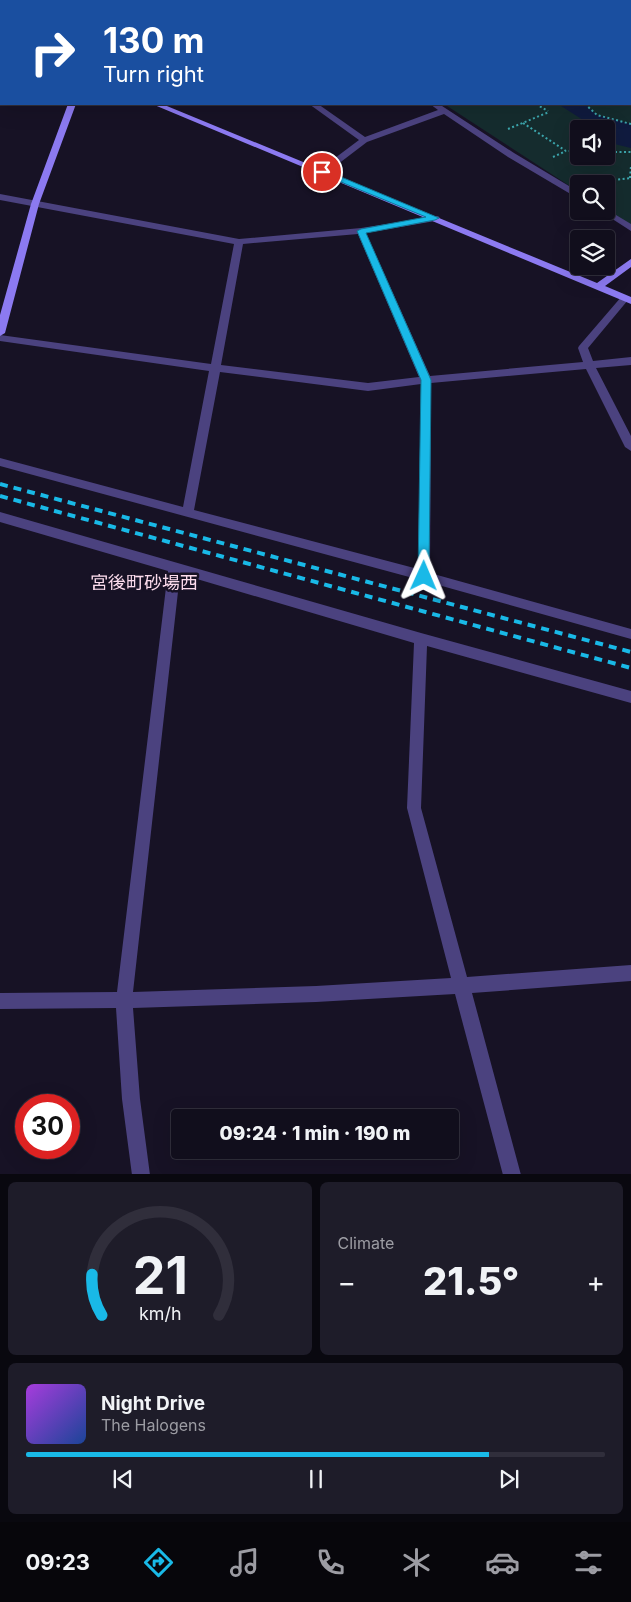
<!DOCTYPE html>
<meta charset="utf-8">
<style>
:root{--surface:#110e1c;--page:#1e1c29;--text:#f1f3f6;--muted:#9c9ca3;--line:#302e3b;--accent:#19b9e7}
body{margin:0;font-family:Inter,"Noto Sans JP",sans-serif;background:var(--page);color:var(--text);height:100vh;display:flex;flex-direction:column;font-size:19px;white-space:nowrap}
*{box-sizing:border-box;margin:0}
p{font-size:16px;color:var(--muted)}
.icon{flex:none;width:28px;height:28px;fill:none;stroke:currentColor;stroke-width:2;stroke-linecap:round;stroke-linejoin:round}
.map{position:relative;height:1174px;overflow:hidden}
.drawer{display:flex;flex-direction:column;gap:8px;padding:8px;background:#09080f;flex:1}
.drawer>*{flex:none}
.guide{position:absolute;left:0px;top:0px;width:631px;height:105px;box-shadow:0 5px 20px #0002,0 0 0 1px var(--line);background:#1a4fa0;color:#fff;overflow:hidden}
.fabs{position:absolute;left:570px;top:120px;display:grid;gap:10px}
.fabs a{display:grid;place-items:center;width:45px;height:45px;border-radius:5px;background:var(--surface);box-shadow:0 5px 20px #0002,0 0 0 1px var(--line);font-size:25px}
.speed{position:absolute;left:15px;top:1094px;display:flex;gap:10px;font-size:25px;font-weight:700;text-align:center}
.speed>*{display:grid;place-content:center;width:65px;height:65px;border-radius:50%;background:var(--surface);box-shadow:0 5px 20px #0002,0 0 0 1px var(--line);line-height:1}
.speed .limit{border:8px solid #d22;background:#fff;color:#111}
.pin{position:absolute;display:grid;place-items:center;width:42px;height:42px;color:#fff;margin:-21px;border:2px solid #fff;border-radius:50%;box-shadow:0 1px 5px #0007}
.me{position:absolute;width:55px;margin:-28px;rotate:1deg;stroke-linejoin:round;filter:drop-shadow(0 0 4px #0008)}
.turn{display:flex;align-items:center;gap:18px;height:105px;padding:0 20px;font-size:22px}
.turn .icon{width:65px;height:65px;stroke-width:2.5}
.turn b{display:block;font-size:35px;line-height:42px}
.big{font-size:38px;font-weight:800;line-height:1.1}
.drawer .tile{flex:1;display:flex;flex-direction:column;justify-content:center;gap:8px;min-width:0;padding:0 18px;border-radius:8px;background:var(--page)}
.drawer .dial{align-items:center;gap:0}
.dial svg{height:130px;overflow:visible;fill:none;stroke:var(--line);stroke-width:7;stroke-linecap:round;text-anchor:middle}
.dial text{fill:var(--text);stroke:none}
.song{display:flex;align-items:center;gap:15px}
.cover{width:60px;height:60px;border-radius:8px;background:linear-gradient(135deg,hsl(280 70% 55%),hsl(220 70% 35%))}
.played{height:5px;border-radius:2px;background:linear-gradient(90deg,var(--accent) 80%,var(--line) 80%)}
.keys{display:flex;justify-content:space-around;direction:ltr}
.heat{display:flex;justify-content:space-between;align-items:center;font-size:28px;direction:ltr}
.drawer .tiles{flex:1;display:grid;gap:8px;grid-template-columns:1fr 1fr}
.tile:last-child{grid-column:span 2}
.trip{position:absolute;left:171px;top:1109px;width:288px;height:50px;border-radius:5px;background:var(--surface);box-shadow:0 5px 20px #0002,0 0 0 1px var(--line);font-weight:800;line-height:50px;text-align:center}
.tabs{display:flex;height:80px;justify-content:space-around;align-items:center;background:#07060b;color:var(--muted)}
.tabs .icon{width:35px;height:35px}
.tabs .on{color:var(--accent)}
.tabs b{font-size:22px;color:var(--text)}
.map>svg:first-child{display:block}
.green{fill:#152c2e;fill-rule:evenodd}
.water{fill:#101b3f}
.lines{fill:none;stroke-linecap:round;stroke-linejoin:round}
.path{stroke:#3ca5ac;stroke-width:2;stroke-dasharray:2 2.5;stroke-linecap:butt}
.street{fill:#4b427f;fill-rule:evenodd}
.secondary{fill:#8c7af1;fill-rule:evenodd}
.rail{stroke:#19b9e7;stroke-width:4;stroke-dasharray:8 6;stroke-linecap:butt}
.route{fill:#19b9e7;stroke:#107896}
.labels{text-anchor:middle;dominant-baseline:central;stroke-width:5;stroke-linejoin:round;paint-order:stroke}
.quarter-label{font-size:18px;fill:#fbdbec;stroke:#171225}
</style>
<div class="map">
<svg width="631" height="1175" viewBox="0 0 631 1175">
<rect width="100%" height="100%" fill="#171225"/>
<path class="green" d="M286,0H631V226L606,210V184H579V192L444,104H630V1ZM579,129H606V156H579Z"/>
<path class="water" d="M558,104H585L597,115L631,124V148L606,142V129H597Z"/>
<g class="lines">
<path class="path" d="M309,0L311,1
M524,0L529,1
M611,0L613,1
M536,104L548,111
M585,104L597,115L631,124
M523,123L566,151H579
M508,129L549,112
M606,152H631
M553,157L566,151
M588,178L594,182L631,178
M630,178L631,166"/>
<path class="street" d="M274,0H282V1H274Z
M309,104H318L365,137L438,110L430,104H439L514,153L579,192V199L508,157L444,114L367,142L325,174H319V170L359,140Z
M0,194L239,239L361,228L438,216L440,218L435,221L366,233L430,376L583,362L578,348L579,346L622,296H628V300L588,348L593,361L631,357V365L596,368L631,436V451L625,447L586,369L431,383L430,573L631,629V639L424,581L0,466V458L183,507L209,371L0,341V335L211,364L234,244L0,200ZM358,234L419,377L368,383L221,365L243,244ZM220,372L368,391L421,384L418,569L194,510Z
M606,209L631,224V231L600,211H606Z
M0,512L421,633L631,691V703L427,646L421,808L467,977L631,965V981L472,993L521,1175H503L455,994L316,1002L133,1008L140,1099L150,1175H132L122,1099L116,1008L0,1009V993L117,992L168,571L0,522ZM180,574L414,643L407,808L451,978L316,986L133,992Z"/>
<path class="secondary" d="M0,41H1V46H0Z
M68,104H76L39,204L5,333L0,336V315L31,204Z
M152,104H162L597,283L631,259V267L605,286L631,297V304Z"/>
<path class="rail" d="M0,484L631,652
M0,496L631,668"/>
</g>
<path class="route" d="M322,169L439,218L435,220L366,233L431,380L429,576L424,580L418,576L421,380L357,231L361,229L426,217L319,173L318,172Z"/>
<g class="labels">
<g class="quarter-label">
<text x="144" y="582">宮後町砂場西</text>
</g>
</g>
</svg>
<div class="fabs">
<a><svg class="icon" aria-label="sound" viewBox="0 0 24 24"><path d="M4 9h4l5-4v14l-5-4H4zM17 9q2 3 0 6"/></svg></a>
<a><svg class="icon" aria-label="search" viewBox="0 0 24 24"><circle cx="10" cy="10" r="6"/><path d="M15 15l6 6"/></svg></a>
<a><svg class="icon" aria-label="layers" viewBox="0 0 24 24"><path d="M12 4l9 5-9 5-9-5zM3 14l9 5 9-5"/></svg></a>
</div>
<div class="speed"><div class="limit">30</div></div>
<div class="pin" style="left:322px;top:172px;background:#d93025"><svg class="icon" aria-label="arrive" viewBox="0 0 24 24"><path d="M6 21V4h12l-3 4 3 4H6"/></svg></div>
<svg class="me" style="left:424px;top:576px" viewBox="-20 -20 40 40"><path d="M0-17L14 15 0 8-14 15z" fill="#19b9e7" stroke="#fff" stroke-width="4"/></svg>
<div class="trip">09:24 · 1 min · 190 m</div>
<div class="guide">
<div class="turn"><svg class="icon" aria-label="right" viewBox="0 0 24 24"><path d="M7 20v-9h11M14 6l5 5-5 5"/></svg><div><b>130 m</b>Turn right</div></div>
</div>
</div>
<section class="drawer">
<div class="tiles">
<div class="tile dial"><svg viewBox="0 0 100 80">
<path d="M14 69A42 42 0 1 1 86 69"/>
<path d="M14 69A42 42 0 0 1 8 44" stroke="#19b9e7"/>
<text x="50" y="56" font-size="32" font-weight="700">21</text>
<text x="50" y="72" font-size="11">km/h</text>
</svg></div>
<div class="tile"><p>Climate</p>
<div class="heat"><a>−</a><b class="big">21.5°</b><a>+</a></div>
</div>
<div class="tile">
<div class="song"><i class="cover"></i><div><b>Night Drive</b><p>The Halogens</p></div></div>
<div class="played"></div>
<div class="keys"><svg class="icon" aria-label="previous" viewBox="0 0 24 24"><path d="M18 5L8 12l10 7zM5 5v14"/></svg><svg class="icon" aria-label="pause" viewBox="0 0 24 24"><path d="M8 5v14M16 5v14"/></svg><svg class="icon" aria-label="next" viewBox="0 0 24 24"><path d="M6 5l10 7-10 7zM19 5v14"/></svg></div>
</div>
</div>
</section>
<nav class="tabs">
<b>09:23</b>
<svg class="icon on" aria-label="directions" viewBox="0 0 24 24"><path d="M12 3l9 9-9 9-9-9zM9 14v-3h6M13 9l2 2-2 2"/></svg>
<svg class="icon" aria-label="music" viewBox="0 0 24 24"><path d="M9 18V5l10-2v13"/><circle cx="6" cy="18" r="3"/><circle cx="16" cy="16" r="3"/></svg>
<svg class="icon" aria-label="phone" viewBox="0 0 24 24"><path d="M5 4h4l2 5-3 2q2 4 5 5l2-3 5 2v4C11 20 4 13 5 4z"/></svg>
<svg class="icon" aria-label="climate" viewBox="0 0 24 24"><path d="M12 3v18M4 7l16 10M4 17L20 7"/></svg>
<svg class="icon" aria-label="car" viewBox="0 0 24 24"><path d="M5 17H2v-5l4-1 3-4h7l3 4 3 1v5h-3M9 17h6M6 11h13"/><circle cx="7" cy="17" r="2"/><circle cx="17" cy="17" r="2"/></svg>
<svg class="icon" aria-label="filters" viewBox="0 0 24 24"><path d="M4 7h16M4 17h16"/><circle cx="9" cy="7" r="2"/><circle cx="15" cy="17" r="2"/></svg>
</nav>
